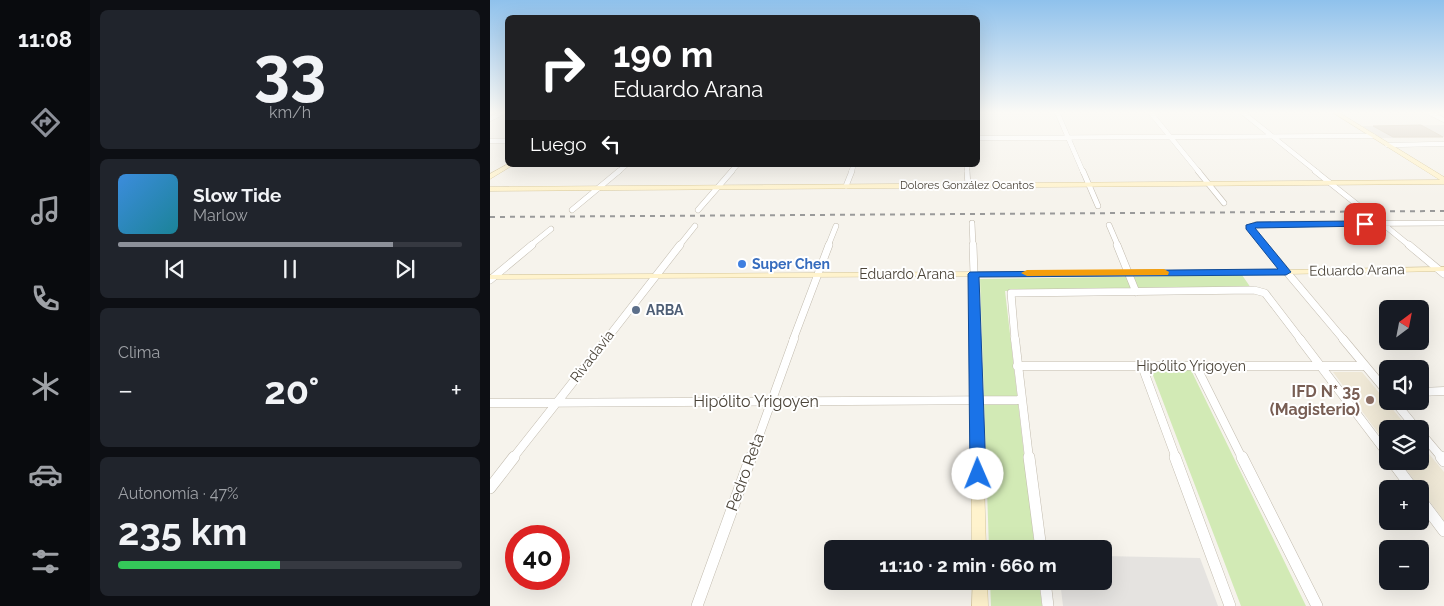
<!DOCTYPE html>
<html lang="es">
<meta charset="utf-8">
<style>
:root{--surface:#171b24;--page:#20242c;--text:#f1f3f6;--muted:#9ea1a6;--line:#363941;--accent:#8c9099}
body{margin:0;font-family:Raleway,sans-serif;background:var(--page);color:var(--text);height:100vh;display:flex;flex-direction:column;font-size:19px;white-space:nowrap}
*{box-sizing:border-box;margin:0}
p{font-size:16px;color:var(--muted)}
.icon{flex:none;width:28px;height:28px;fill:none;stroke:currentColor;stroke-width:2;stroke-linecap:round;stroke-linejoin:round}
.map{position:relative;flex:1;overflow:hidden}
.drawer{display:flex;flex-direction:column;gap:10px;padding:10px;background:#0d0f14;width:400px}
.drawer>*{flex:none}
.guide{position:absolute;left:15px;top:15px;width:475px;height:152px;border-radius:8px;box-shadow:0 5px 20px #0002;background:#202124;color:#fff;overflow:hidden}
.needle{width:32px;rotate:32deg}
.fabs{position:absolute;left:889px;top:300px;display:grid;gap:10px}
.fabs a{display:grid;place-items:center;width:50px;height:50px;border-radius:8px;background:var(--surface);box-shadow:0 5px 20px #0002;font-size:25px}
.speed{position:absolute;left:15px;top:525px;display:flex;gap:10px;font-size:25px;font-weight:700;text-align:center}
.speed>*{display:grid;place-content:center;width:65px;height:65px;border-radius:50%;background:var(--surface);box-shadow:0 5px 20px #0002;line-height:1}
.speed .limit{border:8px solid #d22;background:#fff;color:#111}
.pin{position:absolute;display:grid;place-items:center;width:42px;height:42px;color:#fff;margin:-21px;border-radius:10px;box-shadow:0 2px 8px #0006}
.me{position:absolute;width:55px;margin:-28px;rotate:359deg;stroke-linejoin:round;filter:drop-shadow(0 0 4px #0008)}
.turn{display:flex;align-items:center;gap:18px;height:105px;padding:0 25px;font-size:22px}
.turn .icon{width:65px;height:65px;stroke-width:2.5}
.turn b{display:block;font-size:35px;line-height:42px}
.then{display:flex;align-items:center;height:48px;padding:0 25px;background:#0003;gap:10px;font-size:19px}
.big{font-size:38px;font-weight:700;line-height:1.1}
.drawer .widget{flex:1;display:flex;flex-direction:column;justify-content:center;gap:8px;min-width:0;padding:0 18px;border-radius:8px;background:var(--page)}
.drawer .dial{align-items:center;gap:0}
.dial b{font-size:65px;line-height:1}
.song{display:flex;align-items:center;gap:15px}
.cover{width:60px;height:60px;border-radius:8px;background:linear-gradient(135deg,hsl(210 70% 55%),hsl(190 70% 35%))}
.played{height:5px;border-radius:2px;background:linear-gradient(90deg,var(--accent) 80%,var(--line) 80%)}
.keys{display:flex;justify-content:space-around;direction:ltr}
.heat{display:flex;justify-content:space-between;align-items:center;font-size:28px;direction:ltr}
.charge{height:8px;border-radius:4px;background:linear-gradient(90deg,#34c759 47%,var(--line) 0)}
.trip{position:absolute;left:334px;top:540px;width:288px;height:50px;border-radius:8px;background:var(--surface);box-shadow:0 5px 20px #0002;font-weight:700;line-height:50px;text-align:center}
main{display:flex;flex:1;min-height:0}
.tabs{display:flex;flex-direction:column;width:90px;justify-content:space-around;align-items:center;background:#090b0e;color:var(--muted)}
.tabs .icon{width:35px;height:35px}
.tabs .on{color:var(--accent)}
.tabs b{font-size:22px;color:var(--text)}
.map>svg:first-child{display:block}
.industrial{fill:#e6e2dd}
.education{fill:#efe8d6}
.green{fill:#d2eab5}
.parking{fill:#e5e3e0}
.building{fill:#d8cfc1;stroke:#d3c7b4}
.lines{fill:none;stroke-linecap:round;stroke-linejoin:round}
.street-far4-casing{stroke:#c2bbae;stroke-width:5}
.street-far3-casing{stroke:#c2bbae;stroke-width:6}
.street-far2-casing{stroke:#c2bbae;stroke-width:8}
.street-far1-casing{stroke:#c2bbae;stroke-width:9}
.street-casing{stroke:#c2bbae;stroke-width:12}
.secondary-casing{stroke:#d6c79b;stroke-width:1}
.street-far4{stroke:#fff;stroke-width:4.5}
.street-far3{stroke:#fff;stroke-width:5}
.street-far2{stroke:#fff;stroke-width:7}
.street-far1{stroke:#fff;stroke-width:8}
.street{stroke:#fff;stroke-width:11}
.secondary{fill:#fff3cd;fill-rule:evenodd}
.rail{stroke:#9a9a9a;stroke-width:2;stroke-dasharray:5 5;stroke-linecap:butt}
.route{fill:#1a73e8;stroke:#114b97}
.slow{fill:#f59e0b}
.shop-dot{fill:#3f7fe0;stroke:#fff;stroke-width:2}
.service-dot{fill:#5c6f8a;stroke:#fff;stroke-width:2}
.education-dot{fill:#8d6e63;stroke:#fff;stroke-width:2}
.labels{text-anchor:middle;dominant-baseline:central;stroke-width:4;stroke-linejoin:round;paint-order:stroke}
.far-street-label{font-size:11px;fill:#4b4439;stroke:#fff}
.shop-label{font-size:14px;font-weight:bold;fill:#366cbe;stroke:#fff;text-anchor:start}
.street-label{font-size:14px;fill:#4b4439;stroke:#fff}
.service-label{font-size:14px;font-weight:bold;fill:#4e5e75;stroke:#fff;text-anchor:start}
.near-education-label{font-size:16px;font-weight:bold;fill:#785e54;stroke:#fff;text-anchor:end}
.near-street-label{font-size:16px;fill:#4b4439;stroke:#fff}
</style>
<main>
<nav class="tabs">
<b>11:08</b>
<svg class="icon on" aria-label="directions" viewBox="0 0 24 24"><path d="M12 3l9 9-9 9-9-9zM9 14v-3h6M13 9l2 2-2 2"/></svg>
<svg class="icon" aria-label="music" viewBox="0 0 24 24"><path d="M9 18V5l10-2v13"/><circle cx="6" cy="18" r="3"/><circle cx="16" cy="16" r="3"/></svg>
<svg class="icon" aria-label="phone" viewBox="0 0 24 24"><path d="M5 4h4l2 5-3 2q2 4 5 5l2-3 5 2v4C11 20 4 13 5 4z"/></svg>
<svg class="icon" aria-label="climate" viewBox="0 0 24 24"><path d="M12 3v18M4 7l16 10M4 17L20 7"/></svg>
<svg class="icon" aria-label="car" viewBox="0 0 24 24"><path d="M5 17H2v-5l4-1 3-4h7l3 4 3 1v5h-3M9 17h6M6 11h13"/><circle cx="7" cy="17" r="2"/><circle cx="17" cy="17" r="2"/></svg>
<svg class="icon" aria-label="filters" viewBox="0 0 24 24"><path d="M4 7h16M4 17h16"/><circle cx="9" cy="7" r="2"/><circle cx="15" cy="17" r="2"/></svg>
</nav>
<section class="drawer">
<div class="widget dial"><b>33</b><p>km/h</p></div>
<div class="widget">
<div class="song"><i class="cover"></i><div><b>Slow Tide</b><p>Marlow</p></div></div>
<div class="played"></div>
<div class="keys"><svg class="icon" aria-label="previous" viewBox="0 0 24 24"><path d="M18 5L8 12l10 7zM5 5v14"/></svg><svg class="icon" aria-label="pause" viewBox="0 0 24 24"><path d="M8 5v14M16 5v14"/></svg><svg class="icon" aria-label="next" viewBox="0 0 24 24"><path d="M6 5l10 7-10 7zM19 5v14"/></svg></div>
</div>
<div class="widget"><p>Clima</p>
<div class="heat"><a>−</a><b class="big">20°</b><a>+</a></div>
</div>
<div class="widget"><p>Autonomía · 47%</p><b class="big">235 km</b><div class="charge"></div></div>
</section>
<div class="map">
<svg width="954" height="606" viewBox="0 0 954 606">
<rect width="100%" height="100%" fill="#f6f3ec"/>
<path class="industrial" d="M954,125V137L890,138L872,126Z"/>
<path class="education" d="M843,372H872L919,429H898L897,445Z
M930,443L954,472V521L910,461H930Z"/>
<path class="green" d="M752,275L761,288L515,291L545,549H499L490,279Z
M661,370H700L702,372L816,606H751Z
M500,581H549L552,606H501Z"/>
<path class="parking" d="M613,556L710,558L728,606H573L570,581H612Z"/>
<path class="building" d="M931,125L953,137H903L883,126Z"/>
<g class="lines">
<g class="street-far4-casing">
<path id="street-far4" d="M567,112L593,172
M660,112L709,172
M752,112L827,172
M938,112L954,120
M0,119L14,112
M488,138L883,136
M0,141H18
M897,145L954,144
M477,165V172
M128,172L136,165
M241,172L247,165
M361,172L364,165"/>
</g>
<g class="street-far3-casing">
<path id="street-far3" d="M477,171L478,186
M593,171L608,206
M708,171L734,203
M825,171L869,206
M356,186L362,171
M82,210L129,171
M208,210L242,171
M482,223L483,246
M893,224L920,246
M619,225L628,246
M40,246L61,229
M189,246L205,226
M338,246L346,226
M775,246L759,227L767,224L954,223"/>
</g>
<g class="street-far2-casing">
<path id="street-far2" d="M483,245L484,274
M627,245L646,292
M774,245L854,340
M919,245L954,274
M0,280L42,245
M116,340L190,245
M303,340L339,245
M525,340L521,293L764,290L775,293L811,340"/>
</g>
<g class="street-far1-casing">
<path id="street-far1" d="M525,339L539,458
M810,339L898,455
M853,339L898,393
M527,366H874
M652,366L686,458
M706,366L752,458
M930,392L954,391
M904,401L927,429
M0,403L532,400
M930,432L952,458
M23,458L117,339
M261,458L304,339"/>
</g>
<g class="street-casing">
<path id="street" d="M539,457L551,549
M685,457L740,606
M752,457L827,606
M951,457L954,461
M902,461L923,489
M0,488L24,457
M930,499L954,531
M555,581L558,606
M207,606L261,457"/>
</g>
<g class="secondary-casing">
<path id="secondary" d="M842,112H848L954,177V184L0,191V187L950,180Z
M18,164L23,165L0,179V174Z
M954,267V271L796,274L488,276L496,549H482L480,276L0,279V275L796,270Z
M483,581H497L498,606H482Z"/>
</g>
<use href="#street-far4" class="street-far4"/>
<use href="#street-far3" class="street-far3"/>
<use href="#street-far2" class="street-far2"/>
<use href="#street-far1" class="street-far1"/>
<use href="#street" class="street"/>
<use href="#secondary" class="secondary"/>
<path class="rail" d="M0,217L954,211"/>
</g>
<linearGradient id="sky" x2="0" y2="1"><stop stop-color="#8fc1ec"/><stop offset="0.57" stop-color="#fbfaf6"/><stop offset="1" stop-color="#fbfaf6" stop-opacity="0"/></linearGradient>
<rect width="954" height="197" fill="url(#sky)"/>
<path class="route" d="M875,221L879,224L878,226L765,228L801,272L796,275L489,277L496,474L494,479L488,481L482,479L480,474L478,274L480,272L788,269L756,229V225L767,222Z"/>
<path class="slow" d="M674,269L679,272L678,275L537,276L531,273L537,270Z"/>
<circle class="shop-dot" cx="252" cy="264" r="5"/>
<circle class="service-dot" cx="146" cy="310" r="5"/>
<circle class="education-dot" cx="880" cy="400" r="5"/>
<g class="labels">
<g class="far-street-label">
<text x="477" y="185">Dolores González Ocantos</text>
</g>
<g class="shop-label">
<text x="262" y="264">Super Chen</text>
</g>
<g class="street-label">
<text transform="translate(867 270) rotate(-1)">Eduardo Arana</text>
<text x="417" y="274">Eduardo Arana</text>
<text transform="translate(102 356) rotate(-52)">Rivadavia</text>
<text x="701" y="366">Hipólito Yrigoyen</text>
</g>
<g class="service-label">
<text x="156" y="310">ARBA</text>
</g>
<g class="near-education-label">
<text x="870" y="391">IFD N* 35<tspan x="870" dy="18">(Magisterio)</tspan></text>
</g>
<g class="near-street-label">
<text x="266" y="401">Hipólito Yrigoyen</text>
<text transform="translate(255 472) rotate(-70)">Pedro Reta</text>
</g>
</g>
</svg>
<div class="fabs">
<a><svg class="needle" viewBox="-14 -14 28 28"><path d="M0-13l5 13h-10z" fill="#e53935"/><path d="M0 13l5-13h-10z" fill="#9ea1a6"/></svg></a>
<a><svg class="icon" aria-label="sound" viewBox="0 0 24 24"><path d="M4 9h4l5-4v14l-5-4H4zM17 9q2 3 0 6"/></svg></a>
<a><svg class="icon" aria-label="layers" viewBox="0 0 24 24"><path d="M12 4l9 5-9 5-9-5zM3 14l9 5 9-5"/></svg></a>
<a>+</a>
<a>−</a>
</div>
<div class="speed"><div class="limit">40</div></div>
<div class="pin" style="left:875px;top:224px;background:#d93025"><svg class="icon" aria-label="arrive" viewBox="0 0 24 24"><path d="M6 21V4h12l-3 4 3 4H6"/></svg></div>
<svg class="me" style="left:488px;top:474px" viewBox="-20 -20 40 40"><circle r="19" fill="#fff"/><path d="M0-13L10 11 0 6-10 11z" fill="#1a73e8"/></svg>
<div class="trip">11:10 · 2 min · 660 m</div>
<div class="guide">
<div class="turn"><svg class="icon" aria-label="right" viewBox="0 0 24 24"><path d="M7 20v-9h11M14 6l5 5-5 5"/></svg><div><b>190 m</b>Eduardo Arana</div></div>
<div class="then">Luego<svg class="icon" aria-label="left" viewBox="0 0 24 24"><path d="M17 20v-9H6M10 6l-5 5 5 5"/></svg></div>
</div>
</div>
</main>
